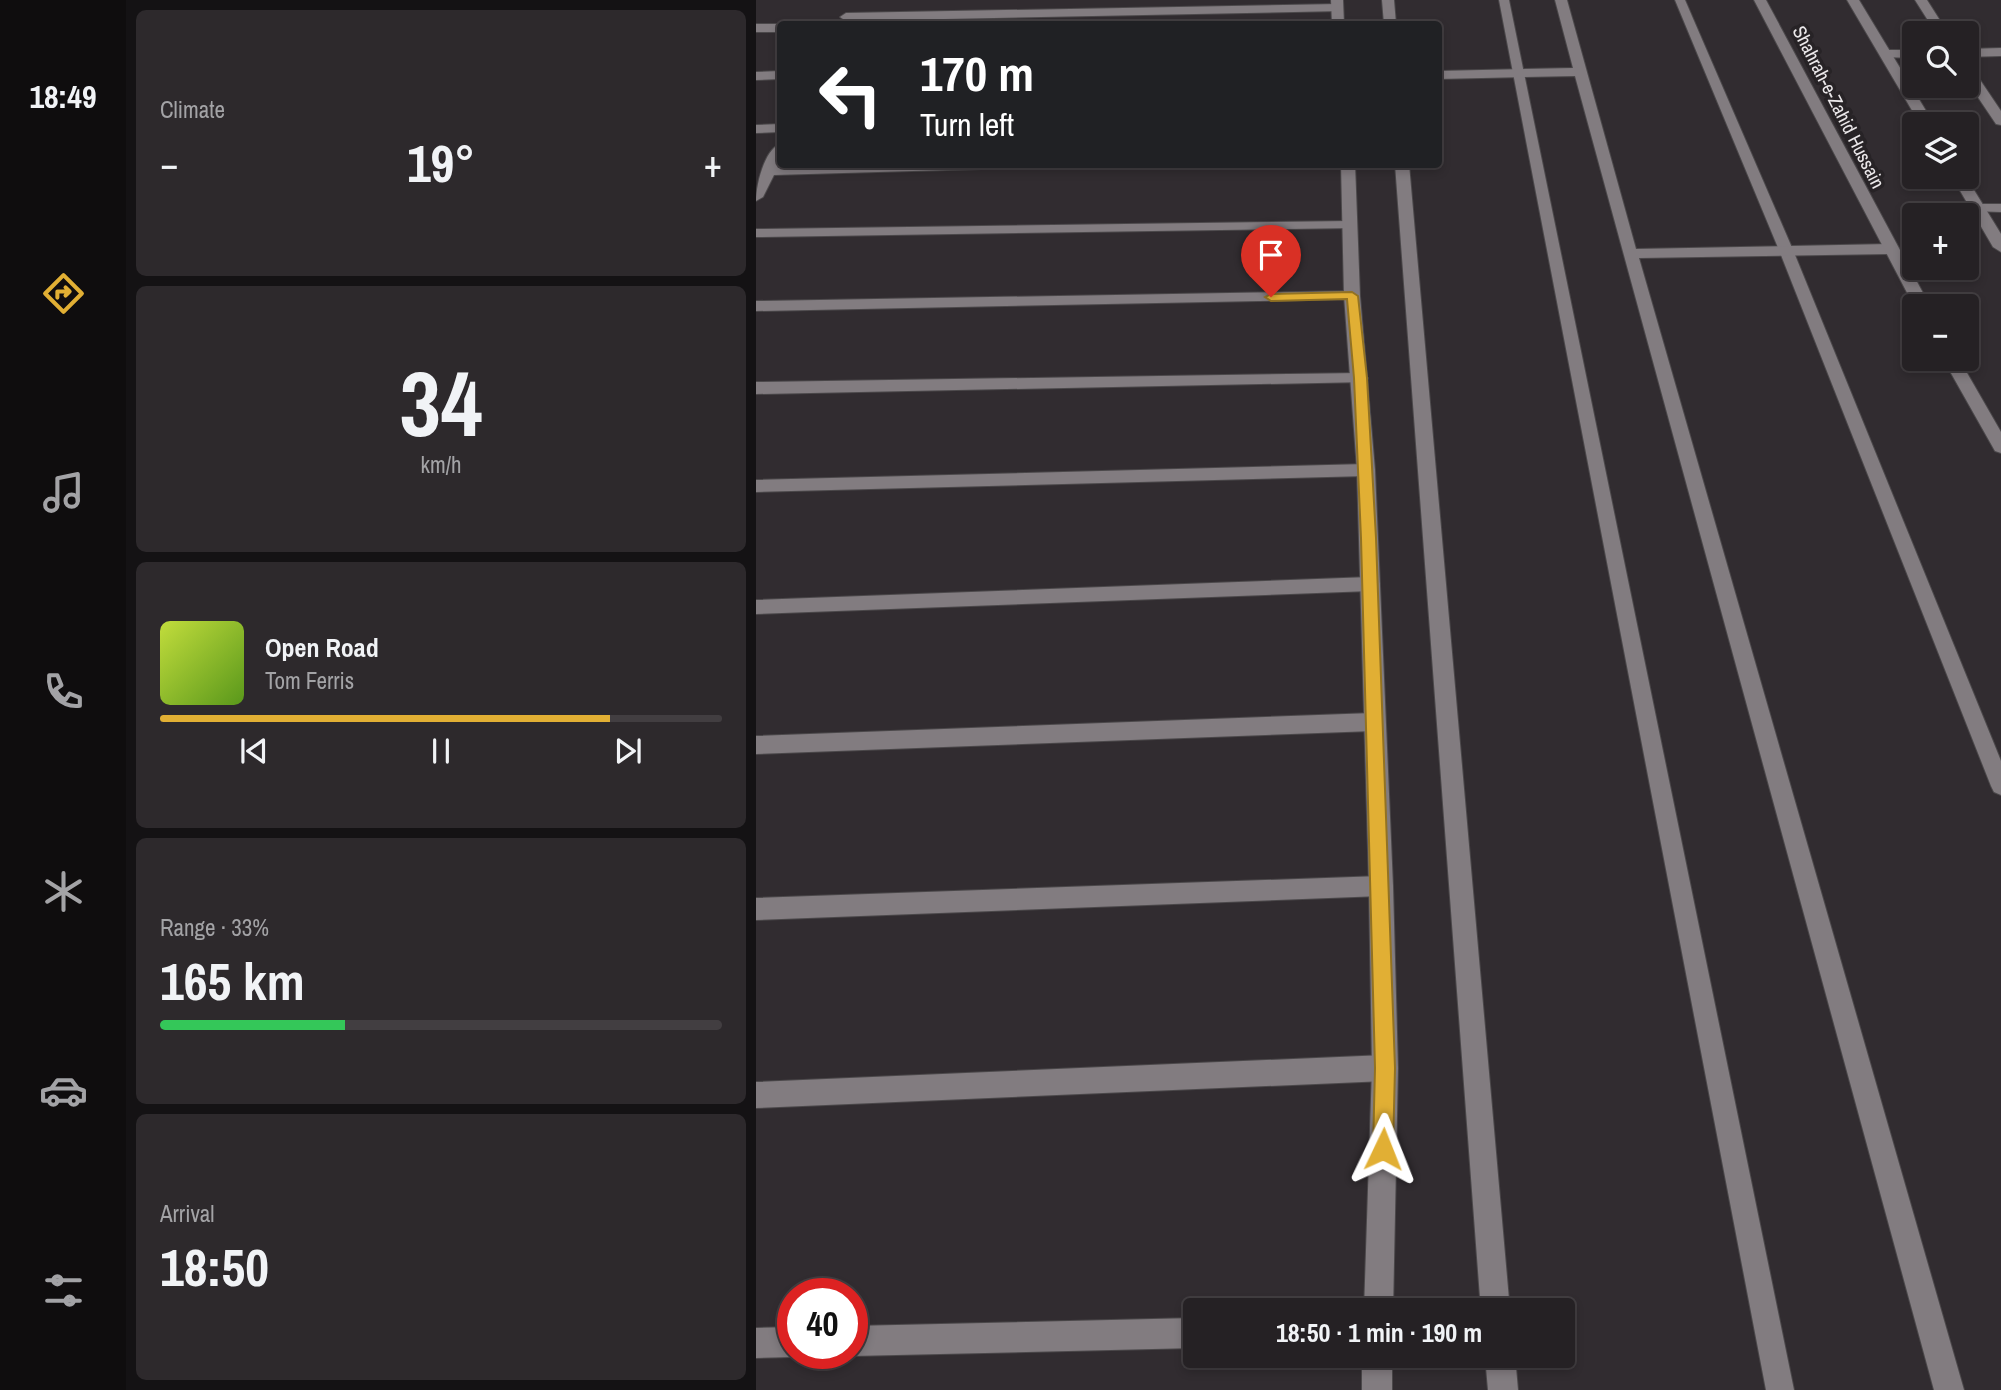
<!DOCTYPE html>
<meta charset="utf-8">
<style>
:root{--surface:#252124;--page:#2d292c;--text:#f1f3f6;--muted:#a3a3a6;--line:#423e41;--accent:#e1af34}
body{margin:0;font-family:"Archivo Narrow",sans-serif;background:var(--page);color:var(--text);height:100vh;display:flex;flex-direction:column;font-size:26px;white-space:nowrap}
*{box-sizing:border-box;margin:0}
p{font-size:23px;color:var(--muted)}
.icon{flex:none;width:38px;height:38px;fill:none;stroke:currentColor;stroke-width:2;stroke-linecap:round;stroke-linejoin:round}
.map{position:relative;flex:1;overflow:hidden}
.sheet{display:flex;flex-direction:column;gap:10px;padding:10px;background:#141214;width:630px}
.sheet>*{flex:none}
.top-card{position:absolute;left:21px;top:21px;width:665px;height:147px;border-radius:7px;box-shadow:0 4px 10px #0003,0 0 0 2px var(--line);background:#202124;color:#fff;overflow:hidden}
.fabs{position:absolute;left:1146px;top:21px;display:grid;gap:14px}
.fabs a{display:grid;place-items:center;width:77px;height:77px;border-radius:7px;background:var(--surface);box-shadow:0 4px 10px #0003,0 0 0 2px var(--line);font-size:35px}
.speed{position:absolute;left:21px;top:1278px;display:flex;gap:14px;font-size:35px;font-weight:700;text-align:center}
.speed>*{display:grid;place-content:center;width:91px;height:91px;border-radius:50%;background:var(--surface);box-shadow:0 4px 10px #0003,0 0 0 2px var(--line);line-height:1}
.speed .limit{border:10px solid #d22;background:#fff;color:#111}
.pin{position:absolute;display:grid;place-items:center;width:60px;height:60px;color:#fff;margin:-72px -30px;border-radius:50% 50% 50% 0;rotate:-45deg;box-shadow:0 0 7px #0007}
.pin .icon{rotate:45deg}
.me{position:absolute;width:77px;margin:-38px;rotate:2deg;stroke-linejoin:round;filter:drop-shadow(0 0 5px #0008)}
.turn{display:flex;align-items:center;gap:24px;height:147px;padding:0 28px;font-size:32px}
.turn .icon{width:91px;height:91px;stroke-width:2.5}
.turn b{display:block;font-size:49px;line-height:60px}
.big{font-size:52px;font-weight:700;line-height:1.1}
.sheet .widget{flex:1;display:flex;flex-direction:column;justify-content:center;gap:10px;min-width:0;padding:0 24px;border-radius:10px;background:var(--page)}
.sheet .dial{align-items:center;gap:0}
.dial b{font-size:91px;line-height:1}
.song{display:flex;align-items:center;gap:21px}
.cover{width:84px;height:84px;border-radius:10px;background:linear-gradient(135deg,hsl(70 70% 55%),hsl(90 70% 35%))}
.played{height:7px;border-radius:4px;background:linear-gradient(90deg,var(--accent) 80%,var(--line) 80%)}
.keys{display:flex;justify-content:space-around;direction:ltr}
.heat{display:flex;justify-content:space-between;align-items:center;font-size:38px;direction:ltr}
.charge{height:10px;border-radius:5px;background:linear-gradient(90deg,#34c759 33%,var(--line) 0)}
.trip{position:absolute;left:427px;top:1298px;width:392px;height:70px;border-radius:7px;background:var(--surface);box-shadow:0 4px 10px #0003,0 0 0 2px var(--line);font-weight:700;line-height:70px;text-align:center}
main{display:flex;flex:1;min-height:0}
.menu{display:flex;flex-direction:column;width:126px;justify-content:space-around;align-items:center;background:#0f0d0e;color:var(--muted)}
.menu .icon{width:49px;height:49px}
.menu .selected{color:var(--accent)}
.menu b{font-size:32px;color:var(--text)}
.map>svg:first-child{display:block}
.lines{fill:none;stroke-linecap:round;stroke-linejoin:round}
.lane-casing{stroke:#4b484a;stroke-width:2}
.street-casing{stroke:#4b484a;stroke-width:2}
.secondary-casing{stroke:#4b484a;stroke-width:2}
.lane{fill:#827c80;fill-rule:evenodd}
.street{fill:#827c80;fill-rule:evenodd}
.secondary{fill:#827c80;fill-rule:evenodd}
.route{fill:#e1af34;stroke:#927222;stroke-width:2}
.labels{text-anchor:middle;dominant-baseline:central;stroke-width:7;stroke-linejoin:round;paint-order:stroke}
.far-street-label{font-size:19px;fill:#ebe8ea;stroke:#272326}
</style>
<main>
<nav class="menu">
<b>18:49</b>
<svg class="icon selected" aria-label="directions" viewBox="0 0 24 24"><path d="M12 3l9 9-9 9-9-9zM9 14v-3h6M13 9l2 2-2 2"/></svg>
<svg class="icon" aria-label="music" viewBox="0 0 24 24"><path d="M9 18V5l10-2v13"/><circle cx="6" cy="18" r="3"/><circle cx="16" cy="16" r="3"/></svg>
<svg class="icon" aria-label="phone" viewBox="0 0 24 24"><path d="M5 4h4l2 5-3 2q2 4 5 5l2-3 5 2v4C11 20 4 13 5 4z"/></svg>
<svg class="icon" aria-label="climate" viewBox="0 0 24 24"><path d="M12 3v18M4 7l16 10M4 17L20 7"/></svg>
<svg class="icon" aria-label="car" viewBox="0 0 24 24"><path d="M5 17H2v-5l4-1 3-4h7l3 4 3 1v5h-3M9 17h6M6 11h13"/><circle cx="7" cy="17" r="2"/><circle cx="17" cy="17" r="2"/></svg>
<svg class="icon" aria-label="filters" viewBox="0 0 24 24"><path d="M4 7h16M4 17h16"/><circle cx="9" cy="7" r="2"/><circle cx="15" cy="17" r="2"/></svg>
</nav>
<section class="sheet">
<div class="widget"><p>Climate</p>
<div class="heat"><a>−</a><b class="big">19°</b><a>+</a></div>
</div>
<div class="widget dial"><b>34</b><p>km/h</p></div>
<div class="widget">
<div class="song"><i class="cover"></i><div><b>Open Road</b><p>Tom Ferris</p></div></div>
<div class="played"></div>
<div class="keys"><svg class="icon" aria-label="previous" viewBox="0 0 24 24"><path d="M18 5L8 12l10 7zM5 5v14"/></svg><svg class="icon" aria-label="pause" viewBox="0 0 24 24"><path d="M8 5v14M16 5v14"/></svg><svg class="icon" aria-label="next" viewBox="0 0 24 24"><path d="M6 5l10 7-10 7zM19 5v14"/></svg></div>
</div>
<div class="widget"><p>Range · 33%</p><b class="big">165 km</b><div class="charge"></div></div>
<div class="widget"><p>Arrival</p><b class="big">18:50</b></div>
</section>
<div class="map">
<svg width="1245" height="1390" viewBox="0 0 1245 1390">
<rect width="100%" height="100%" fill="#312c30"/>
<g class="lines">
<g class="lane-casing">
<path id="lane" d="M743,0H753L1038,1390H1010Z
M919,0H929L1037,250L1245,761V795L1238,792L1235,786L1023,250Z"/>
</g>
<g class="street-casing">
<path id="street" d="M799,0H811L880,249L1133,244L1141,249L1133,254L883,258L1208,1390H1178L819,76L682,79V71L817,68Z
M1159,0H1171L1192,33H1180Z
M582,4L586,5V11L90,21L84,17L90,13Z
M0,24H25L24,32H0Z
M1245,48V56L1211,57V49Z
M1130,50H1158V58L1126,57L1124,54Z
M1211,67L1216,68L1245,111V125L1240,124L1211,81Z
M24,71V79L0,80V72Z
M24,124V132L0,133V125Z
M24,144L22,166L268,164L261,168L18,175L7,197L0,201C0,186 8,150 24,144Z
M1221,204H1245V212L1216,211L1214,208Z
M594,221L601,225L599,228L0,237V229Z
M596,291L604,296L602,299L0,311V301Z
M604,373L612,378L610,382L0,394V382Z
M610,464L616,466L619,470L616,474L610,476L0,492V480Z
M614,577L621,579L624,584L621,589L614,591L0,614V600Z
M617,713L625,716L628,722L625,728L617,731L0,754V736Z
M625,876L633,879L637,886L633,893L625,896L0,920V898Z
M629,1055L638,1059L642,1068L638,1077L629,1081L0,1108V1082Z
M439,1318V1348L96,1356L89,1353H96V1326Z
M37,1327V1353H47L37,1357L0,1358V1328Z"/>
</g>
<g class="secondary-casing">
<path id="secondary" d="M575,0H587L588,24H576Z
M626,0H638L640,24H628Z
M998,0H1010L1174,306H1158Z
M1091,0H1103L1178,124H1164Z
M585,164H599L604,296L619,470L637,886L642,1068L637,1311H608L616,1068L613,886L601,470L588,296Z
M639,164H653L754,1311H725Z
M1196,177H1210L1245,234V252L1237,247Z
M1187,359H1203L1245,432V453L1239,451Z
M606,1356H636V1390H606Z
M729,1356H759L762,1390H732Z"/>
</g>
<use href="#lane" class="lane"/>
<use href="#street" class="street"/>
<use href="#secondary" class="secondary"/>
</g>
<path class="route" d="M596,292L602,296L611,378L620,538L639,1068L637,1149L634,1156L627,1159L620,1156L617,1149L619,1068L605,538L598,378L591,299L515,301L509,297L515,294Z"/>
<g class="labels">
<g class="far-street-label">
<text transform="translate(1083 107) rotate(63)">Shahrah-e-Zahid Hussain</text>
</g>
</g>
</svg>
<div class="fabs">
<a><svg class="icon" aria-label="search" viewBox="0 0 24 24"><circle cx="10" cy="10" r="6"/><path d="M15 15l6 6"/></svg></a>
<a><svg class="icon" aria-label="layers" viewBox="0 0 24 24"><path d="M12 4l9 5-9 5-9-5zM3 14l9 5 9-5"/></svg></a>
<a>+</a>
<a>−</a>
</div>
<div class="speed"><div class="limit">40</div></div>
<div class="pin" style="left:515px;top:297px;background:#d93025"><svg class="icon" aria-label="arrive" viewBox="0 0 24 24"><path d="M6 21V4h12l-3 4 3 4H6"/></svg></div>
<svg class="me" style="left:627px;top:1149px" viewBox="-20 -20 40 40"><path d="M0-17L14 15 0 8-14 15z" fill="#e1af34" stroke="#fff" stroke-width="4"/></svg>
<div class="trip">18:50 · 1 min · 190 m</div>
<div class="top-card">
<div class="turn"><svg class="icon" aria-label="left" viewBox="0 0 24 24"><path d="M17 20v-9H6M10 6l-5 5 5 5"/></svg><div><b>170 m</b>Turn left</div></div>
</div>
</div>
</main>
